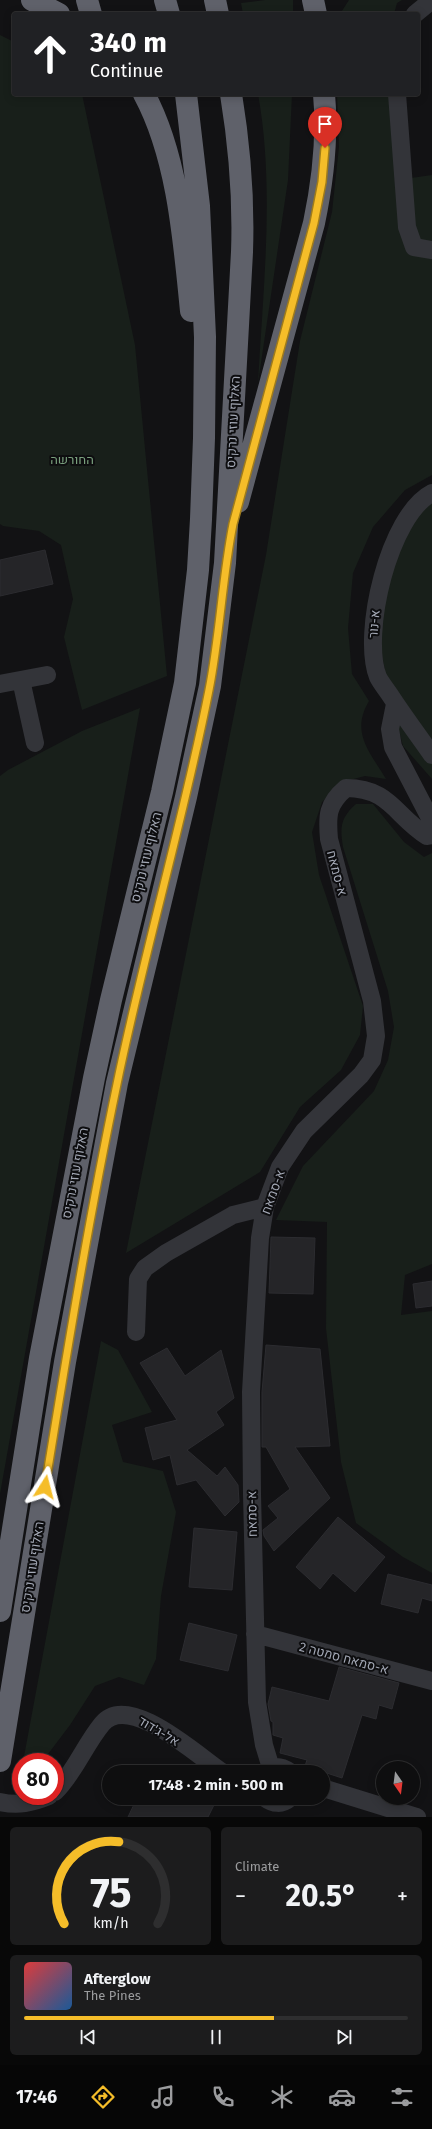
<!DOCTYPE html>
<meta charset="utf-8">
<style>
:root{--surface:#0e0e0f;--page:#1c1c1d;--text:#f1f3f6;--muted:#9b9c9e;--line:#2e2e2f;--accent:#f5bd29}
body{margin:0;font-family:"Fira Sans",Heebo,sans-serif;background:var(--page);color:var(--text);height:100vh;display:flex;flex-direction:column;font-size:15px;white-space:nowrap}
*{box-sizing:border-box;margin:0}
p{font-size:13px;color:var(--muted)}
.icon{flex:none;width:22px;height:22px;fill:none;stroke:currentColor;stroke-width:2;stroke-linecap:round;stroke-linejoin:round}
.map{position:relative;height:1817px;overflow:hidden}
.drawer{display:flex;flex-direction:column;gap:10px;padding:10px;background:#080808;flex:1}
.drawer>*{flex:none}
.guide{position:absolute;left:12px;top:12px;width:408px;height:84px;border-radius:4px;box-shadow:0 2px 10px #0003,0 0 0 1px var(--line);background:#202124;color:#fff;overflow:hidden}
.needle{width:26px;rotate:166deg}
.tools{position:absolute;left:376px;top:1761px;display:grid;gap:8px}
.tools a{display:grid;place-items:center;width:44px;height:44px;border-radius:50%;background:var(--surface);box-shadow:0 2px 10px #0003,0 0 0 1px var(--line);font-size:20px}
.speed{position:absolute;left:12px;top:1753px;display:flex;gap:8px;font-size:20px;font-weight:700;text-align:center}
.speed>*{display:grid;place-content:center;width:52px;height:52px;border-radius:50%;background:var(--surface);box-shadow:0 2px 10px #0003,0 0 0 1px var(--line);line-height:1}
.speed .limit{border:6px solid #d22;background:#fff;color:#111}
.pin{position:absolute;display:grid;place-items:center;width:34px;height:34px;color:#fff;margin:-41px -17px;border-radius:50% 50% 50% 0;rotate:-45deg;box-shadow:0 0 4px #0007}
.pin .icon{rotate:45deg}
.me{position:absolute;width:44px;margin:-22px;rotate:9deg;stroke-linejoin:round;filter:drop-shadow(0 0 3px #0008)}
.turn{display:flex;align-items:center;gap:14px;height:84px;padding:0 12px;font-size:18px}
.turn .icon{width:52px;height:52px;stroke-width:2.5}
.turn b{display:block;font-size:28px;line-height:34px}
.big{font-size:30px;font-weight:700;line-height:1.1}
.drawer .tile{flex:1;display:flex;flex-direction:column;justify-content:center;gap:6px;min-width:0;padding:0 14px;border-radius:6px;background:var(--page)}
.drawer .dial{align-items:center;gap:0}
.dial svg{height:104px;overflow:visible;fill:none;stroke:var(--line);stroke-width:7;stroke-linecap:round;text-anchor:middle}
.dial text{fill:var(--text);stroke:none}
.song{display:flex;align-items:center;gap:12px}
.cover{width:48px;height:48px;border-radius:6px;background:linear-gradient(135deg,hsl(0 70% 55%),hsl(210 70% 35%))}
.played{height:4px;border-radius:2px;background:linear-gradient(90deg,var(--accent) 65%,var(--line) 65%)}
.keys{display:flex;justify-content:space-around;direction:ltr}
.heat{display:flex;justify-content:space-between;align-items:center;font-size:22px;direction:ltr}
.drawer .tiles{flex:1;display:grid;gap:10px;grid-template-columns:1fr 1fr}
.tile:last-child{grid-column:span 2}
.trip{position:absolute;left:102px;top:1765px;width:228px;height:40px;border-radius:20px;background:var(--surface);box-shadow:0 2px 10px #0003,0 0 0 1px var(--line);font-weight:700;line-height:40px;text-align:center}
.dock{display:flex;height:64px;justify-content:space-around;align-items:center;background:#060606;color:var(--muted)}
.dock .icon{width:28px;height:28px}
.dock .on{color:var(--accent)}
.dock b{font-size:18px;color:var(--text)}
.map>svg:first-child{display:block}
.green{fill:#181f1a}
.building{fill:#252528;stroke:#2c2c30}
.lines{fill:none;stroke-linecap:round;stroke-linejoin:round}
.minor{stroke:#333439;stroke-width:18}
.highway{stroke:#5f616a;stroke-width:22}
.route-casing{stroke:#9f7b1b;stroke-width:10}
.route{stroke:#f5bd29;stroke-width:7}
.labels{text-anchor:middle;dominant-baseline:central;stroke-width:4;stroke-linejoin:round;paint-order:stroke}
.street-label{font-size:13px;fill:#a3a8b5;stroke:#0d0d0f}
.park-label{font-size:13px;fill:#7aa07e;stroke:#0d0d0f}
</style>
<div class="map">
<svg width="432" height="1817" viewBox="0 0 432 1817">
<rect width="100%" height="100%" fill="#121214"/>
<path class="green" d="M265,0H293V14H243L241,3Z
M349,0H402L397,3L394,14H340Z
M0,35L14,42V94H82L135,345L167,676L82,710L64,637L73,599L61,545L39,531L3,526L0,524Z
M258,94H292L288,180L258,383C263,288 275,188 258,94Z
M337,94H391L397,180L432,175V475L405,490L373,527L353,573L348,628L352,674L369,701C350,733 370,752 386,779L365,776L342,782L322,802L312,832L319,875L363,1006L360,1035L341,1070L300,1107L260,1172L126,1253L266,555L300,341L332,212L339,147Z
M432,494V779L403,746L388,688L380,644L386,587L406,520Z
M140,708L0,1494V776L8,770L82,731Z
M356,804H373L404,842L424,857L432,853V1264L405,1275L401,1315L432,1311V1573L403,1557L356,1523L341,1462L326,1328L327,1222L276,1220L303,1166L374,1091L388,1060L394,1027L388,991L343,847C340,828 340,818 356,804Z
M101,1341L118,1350L152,1412L112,1425L123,1462L163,1471L176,1512L161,1596L156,1659L144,1685L119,1677L95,1686L70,1725L42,1762H23Z"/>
<path class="building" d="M45,550L53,584L0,596V560Z
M271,1237L315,1238L313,1294L269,1293Z
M432,1281V1306L416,1308L413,1284Z
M266,1345L320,1349L330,1446L295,1447L330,1498L274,1551L264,1536L263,1530L278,1518L268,1506L290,1489L266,1447H262V1392Z
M167,1348L185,1376L221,1350L234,1398L216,1412L224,1425L187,1450L217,1476L225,1467L238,1485L239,1502L225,1516L196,1480L177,1485L170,1455L153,1460L145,1428L177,1420L140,1363Z
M338,1517L385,1557L355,1592L333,1573L320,1589L296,1567Z
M194,1528L237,1532L232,1590L189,1587Z
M388,1574L432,1585V1601L422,1598L418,1613L381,1604Z
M189,1623L237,1635L228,1671L180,1660Z
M339,1667L399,1683L392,1709L379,1705L376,1719L362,1715L342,1778L305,1766L307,1760L280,1753L283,1738L273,1735V1722L271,1721L268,1704L272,1687L329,1701Z
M137,1798H205L215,1803L208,1817H128Z"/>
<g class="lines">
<path class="minor" d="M415,14L432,0
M397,94L407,227L414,247L432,250
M432,493C389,515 361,634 378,677C381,683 386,689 390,695C403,715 418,735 432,755
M21,680L35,743
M0,684L47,675
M395,704L390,729L393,747L432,822
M136,1332L138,1279L145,1268L166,1253L233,1215L265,1207
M255,1634L432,1681
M271,1768L264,1745L257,1702L252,1494L251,1392L260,1238L265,1207L280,1167L304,1131L361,1075L372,1060L376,1036L372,1001L329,839C327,816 327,804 346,788C390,788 395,816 427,836L432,835
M265,1772C273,1765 281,1766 290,1772
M323,1788L417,1817
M55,1792C75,1772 84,1746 102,1724C128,1691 198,1756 222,1772
M265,1798C273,1804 282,1805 290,1798
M0,1802C18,1806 32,1803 49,1796"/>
<path class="highway" d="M32,0L59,14
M87,0L91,14
M165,0L169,14
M215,0L218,14
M313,0L316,14
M144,94C178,157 184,241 191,311
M238,502L314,223C323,180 328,138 324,94
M0,1611L40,1358L94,1078L111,1000L162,792L185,683L198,570L201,519L204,438L205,337L199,206L186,94
M0,1761L65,1362L117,1083L186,797L210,686L225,563L242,252C244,196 240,149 231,94"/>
</g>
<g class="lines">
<g class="route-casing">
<path id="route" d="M45,1487C67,1352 89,1217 117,1084C144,952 183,822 209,690C220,635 222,579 233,524L314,223L322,182L325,148"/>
</g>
<use href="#route" class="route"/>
</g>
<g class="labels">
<g class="street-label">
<text transform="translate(233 422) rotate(-87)">האלוף עוזי נרקיס</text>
<text transform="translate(374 624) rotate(-85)">א-נור</text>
<text transform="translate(146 857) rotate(-76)">האלוף עוזי נרקיס</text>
<text transform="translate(337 873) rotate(75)">א-סמאח</text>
<text transform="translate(75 1173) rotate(-79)">האלוף עוזי נרקיס</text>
<text transform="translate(273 1192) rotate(-70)">א-סמאח</text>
<text transform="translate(252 1514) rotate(-91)">א-סמאח</text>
<text transform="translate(32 1567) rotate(-81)">האלוף עוזי נרקיס</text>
<text transform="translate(344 1658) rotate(15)">א-סמאח סמטה 2</text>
<text transform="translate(159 1731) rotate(31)">אל-ג'דוד</text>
</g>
<g class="park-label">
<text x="72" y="459">החורשה</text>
</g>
</g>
</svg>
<div class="tools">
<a><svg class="needle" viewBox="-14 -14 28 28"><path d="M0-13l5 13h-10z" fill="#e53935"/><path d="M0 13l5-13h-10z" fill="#9b9c9e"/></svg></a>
</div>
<div class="speed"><div class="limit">80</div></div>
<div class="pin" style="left:325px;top:148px;background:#d93025"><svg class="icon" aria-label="arrive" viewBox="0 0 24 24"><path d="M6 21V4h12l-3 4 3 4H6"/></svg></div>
<svg class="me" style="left:45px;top:1487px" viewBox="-20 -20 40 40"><path d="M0-17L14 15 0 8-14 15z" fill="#f5bd29" stroke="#fff" stroke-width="4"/></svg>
<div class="trip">17:48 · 2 min · 500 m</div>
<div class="guide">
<div class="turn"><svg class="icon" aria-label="ahead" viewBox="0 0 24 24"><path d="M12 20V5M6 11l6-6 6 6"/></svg><div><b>340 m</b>Continue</div></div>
</div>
</div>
<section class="drawer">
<div class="tiles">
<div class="tile dial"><svg viewBox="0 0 100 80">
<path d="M14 69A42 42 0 1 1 86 69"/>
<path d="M14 69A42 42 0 0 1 56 6" stroke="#f5bd29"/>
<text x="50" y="56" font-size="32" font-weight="700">75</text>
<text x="50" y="72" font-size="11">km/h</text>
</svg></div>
<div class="tile"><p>Climate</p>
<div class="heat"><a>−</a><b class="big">20.5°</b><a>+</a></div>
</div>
<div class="tile">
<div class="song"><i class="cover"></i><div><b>Afterglow</b><p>The Pines</p></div></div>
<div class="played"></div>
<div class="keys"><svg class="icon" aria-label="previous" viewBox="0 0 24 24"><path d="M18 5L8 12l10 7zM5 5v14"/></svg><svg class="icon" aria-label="pause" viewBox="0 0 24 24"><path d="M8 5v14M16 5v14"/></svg><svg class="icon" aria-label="next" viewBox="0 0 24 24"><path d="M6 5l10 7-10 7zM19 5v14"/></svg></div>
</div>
</div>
</section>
<nav class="dock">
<b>17:46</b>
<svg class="icon on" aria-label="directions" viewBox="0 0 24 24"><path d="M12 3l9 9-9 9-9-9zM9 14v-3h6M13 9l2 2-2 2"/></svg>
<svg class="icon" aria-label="music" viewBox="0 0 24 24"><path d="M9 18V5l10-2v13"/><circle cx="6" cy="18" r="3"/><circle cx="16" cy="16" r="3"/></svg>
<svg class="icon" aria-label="phone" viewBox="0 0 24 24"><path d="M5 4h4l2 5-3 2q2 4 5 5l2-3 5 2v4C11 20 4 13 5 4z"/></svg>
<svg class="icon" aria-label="climate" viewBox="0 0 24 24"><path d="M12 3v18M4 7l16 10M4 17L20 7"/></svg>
<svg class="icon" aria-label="car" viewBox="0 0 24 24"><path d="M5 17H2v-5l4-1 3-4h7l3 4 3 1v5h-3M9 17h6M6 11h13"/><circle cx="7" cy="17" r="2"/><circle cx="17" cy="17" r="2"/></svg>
<svg class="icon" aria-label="filters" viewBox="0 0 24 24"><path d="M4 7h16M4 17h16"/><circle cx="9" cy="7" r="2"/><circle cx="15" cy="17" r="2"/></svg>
</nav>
